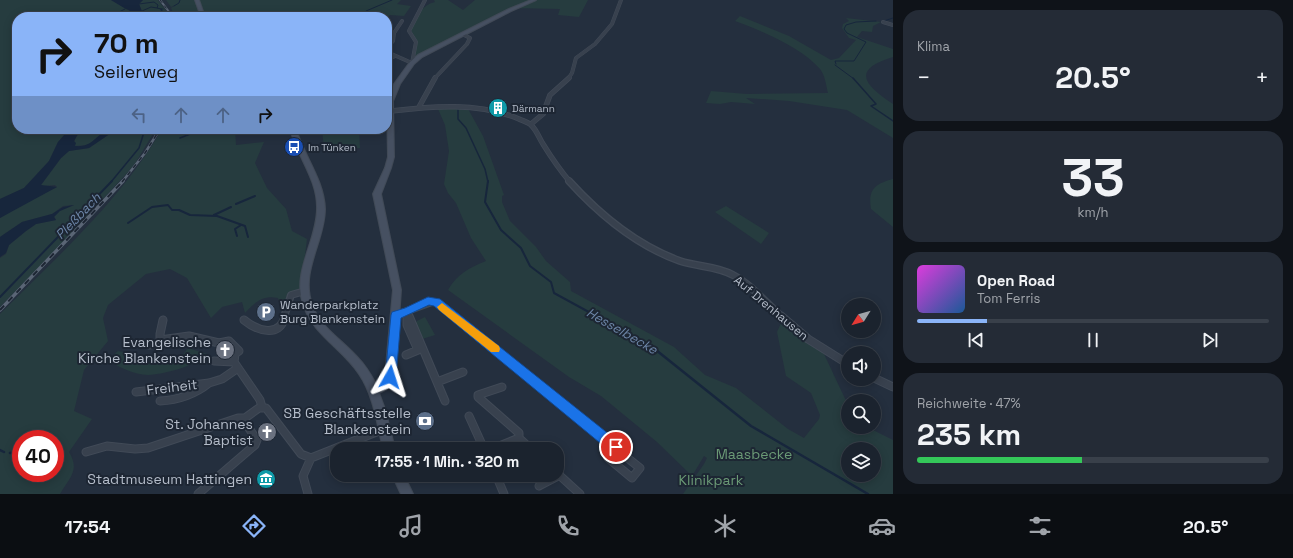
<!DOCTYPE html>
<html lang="de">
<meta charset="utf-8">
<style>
:root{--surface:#1b232e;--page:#242b36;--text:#f1f3f6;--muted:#a0a4aa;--line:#39404a;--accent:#8ab4f8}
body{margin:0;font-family:"Space Grotesk",sans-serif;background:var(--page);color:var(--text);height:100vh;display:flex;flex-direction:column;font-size:15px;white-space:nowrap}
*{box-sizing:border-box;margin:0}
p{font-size:13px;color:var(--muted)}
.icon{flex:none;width:22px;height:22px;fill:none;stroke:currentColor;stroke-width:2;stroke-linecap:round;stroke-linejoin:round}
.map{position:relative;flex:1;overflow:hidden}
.panel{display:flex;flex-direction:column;gap:10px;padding:10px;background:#0f1319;width:400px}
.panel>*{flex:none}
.guide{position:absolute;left:12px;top:12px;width:380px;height:122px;border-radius:16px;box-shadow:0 2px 10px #0003,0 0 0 1px var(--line);background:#8ab4f8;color:#111;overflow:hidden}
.needle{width:26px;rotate:233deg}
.fabs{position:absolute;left:841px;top:298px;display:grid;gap:8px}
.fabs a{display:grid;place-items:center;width:40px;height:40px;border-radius:50%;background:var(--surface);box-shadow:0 2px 10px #0003,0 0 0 1px var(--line);font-size:20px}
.speed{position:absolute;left:12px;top:430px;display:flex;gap:8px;font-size:20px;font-weight:700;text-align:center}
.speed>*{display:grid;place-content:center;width:52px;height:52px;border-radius:50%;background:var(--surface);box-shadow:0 2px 10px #0003,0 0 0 1px var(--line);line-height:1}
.speed .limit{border:6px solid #d22;background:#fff;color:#111}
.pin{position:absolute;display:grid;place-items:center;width:34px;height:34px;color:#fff;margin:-17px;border:2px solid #fff;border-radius:50%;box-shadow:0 1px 4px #0007}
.me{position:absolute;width:44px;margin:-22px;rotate:6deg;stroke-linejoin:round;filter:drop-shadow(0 0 3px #0008)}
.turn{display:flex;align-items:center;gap:14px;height:84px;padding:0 16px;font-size:18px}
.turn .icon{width:52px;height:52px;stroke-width:2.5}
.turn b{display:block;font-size:28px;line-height:34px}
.lanes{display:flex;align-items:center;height:38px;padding:0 16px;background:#0003;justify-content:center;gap:20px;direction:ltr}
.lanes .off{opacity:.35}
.big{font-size:30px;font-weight:700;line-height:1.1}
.panel .widget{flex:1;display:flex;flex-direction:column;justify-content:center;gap:6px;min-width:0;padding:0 14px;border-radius:16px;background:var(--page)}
.panel .dial{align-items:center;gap:0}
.dial b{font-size:52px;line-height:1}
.song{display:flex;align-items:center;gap:12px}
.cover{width:48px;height:48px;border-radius:6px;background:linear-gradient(135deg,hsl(300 70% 55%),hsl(210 70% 35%))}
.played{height:4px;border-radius:2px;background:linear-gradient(90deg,var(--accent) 20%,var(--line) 20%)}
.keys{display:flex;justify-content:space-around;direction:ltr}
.heat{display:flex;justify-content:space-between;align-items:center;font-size:22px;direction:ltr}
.charge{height:6px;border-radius:3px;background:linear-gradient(90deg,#34c759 47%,var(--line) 0)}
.trip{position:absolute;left:330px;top:442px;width:234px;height:40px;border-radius:16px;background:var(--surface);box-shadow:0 2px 10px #0003,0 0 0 1px var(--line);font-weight:700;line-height:40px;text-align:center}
.tab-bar{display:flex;height:64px;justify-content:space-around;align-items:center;background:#0b0e12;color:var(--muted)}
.tab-bar .icon{width:28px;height:28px}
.tab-bar .on{color:var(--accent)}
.tab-bar b{font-size:18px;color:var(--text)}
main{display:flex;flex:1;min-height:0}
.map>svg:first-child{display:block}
.green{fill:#263c3f;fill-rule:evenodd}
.water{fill:#17263c}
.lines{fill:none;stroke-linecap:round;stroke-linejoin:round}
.stream-far3{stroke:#17263c;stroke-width:1}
.stream-far2{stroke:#17263c;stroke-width:1.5}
.stream-far1{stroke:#17263c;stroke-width:2}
.stream{stroke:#17263c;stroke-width:2.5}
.street-far3-casing{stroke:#414a57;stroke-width:4}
.street-far2-casing{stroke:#414a57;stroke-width:5.5}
.street-far1-casing{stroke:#414a57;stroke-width:8}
.street-casing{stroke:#414a57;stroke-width:9}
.secondary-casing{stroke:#414a57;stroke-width:2}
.street-far3{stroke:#38414e;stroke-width:3}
.street-far2{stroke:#38414e;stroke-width:4}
.street-far1{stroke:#38414e;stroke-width:5.5}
.street{stroke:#38414e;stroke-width:7}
.secondary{fill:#465061;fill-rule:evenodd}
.rail-far2-casing{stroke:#5a6575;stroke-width:2}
.rail-far1-casing{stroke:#5a6575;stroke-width:2.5}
.rail-casing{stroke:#5a6575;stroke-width:3.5}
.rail-far2{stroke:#1d2633;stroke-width:1;stroke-dasharray:3.5;stroke-linecap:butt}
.rail-far1{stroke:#1d2633;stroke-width:1.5;stroke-dasharray:4.5;stroke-linecap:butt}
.rail{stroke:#1d2633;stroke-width:2;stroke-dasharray:6;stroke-linecap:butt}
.route{fill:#1a73e8;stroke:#114b97}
.slow{fill:#f59e0b}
.labels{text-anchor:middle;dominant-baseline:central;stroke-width:4;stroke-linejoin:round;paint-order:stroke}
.far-poi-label{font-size:10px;fill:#b4bcc9;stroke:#1d2633;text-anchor:start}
.poi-label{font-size:12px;fill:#b4bcc9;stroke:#1d2633;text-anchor:start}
.street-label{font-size:12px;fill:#b4bcc9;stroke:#1d2633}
.water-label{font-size:13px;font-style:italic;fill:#6d86a8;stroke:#1d2633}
.near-poi-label{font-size:14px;fill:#b4bcc9;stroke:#1d2633;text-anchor:end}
.near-street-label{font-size:14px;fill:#b4bcc9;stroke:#1d2633}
.near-park-label{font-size:14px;fill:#6b9a76;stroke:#1d2633}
</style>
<main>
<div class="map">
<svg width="893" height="494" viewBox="0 0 893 494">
<rect width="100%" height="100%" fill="#242f3e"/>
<path class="green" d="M0,0H111L140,17H17V129H75L66,133L58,142L49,161L24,188L0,199Z
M143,0H158L171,17H166L161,8L160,9L164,17H141L143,14L139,4Z
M166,0H195L202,17H175L171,8L175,5L171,7Z
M199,0H401L397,4L411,6L404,16L390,15L387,18L205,17Z
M434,0H448L463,10L475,0H531L416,58L414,57L417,42L411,30C416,18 421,5 435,2Z
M536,0H588L579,17L558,15L560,9L515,8Z
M740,16L789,36L831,60L839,58L856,40L849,38L842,28L843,24L849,21L846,18L881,22L873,26L872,32L862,31L857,37L893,49V57C850,70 865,85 893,104V138L847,110L789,101L746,98L755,104L731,102L720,104L706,103L711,91L747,94L828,93C826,85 825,75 820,69C801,47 762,31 735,21Z
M467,107L483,136L504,195L502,196V202L510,221L536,247L546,261L570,282L571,291L674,347L705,375L736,388L788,429L804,438L819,419L820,415L811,393L786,376L777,332L782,321L817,347L824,354L848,405V427H867L893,440V494H683L704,464L707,458L704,456L692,476L657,442L601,396L569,377L448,290C457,274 469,268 486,261L471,238L456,203L448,193L444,184L449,151L445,125L438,109ZM848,449H874V475H848Z
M86,129H108L88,145L74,146C74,135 80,134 86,129Z
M117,129H156L136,162L128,172L50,256L0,307V258L6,254L9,245L26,231L36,224L56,220L54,216L57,212L74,205L63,206L52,214L22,222L0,237V218L21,205L57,187L55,185L44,186L41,185L61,158L69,151L89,148Z
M162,129H235L236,145L264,142L255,163L267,188L286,209L292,231L307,239L301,288L288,295L283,304L279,301L278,298C263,295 255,302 245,313L242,302L222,307L211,318L187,278L170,269L146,274L108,305L103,318L108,341L84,370L74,411L92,419L69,452C80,470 70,477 60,494H0V314C58,256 121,200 162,129ZM21,439H55V473H21Z
M322,129H359L360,148L324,150Z
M893,179V227L871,209C868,190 874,184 893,179Z
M726,206L769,233L761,244L715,212Z
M425,317L435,335L422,339L415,324L417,321Z
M188,348L207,354C195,366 166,374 148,375C134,375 119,366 107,361L118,351L151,357L182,356Z"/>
<path class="water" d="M111,0H143L139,4L143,14L141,17L133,14L129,10L126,9Z
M75,129H86L79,132L74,141L76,143L75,146C97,148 95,129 117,129L89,148L69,151L61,158L41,185L57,187L0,218V199L24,188L49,161L58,142L66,133Z
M74,205L60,211L54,217L56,220L36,224L26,231L9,245L6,253L0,257V237L22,222L52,214L63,207Z"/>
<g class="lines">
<path class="stream-far3" d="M139,4L154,2L158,5L157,8L161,9
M174,6L179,3L180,0
M163,9H161L165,17
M142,11L151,7L157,8
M116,17L115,14L125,9
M359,17L366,11L392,0
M884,21L893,18
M836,64L835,61H854L866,42L847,33L844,29L846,25L856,22L876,21
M835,65L854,79"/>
<path class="stream-far2" d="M853,78L876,104L871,106L893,121
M458,110V119L466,128L485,169L488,182
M180,138L203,129
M111,182L139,148L145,129"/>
<path class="stream-far1" d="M488,181L485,202L501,230L521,248L530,266L551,282L554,293L598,317
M236,204L255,196
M214,215L231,207
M128,223L152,207L168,205L172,210H179L190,215L217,216L245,226L248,237
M237,236L235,229L241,225
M0,297L112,181"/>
<path class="stream" d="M596,316L651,346L751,426L868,494
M0,450L4,452
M10,453L21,451"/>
<g class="street-far3-casing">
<path id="street-far3" d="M883,22L893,25
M387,48L393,41L394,33L402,21
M387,52L412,63L416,42L409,31L425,0
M387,60L395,56
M434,79L467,44L470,38L464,35
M568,79L572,73L576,58L595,44L612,24L621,0"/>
</g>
<g class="street-far2-casing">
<path id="street-far2" d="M419,107L435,78
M391,111C433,106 478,102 519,119C523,121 529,122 532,126C537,131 539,138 543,144C551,157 560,170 570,182
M531,124L543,114L550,95L569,78"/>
</g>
<g class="street-far1-casing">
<path id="street-far1" d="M569,181C599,214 638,246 680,261C698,267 717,266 733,275C752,285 766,303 782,317
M407,312L409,317
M407,314V317
M396,315L432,302H436L455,317
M284,317L291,295L305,291"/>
</g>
<g class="street-casing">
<path id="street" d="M409,316L445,401
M453,316L615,448
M781,316L808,339L848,364
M244,320C256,330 280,339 285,316
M160,334L163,320
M160,335V340L189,336L219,343L229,341L239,351L235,354L234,362L260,400L262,407
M149,345L165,343
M406,355L418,350L407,325V316
M214,361L234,362
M874,378L893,387
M437,382L463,372
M502,387L478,395V397L519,433V438L531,449
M136,392L209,383L222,379L238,368
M160,401C179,400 194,395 209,383
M469,416L484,449
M245,418L259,408H266L301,454L311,458
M615,448L640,468L632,478L608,458Z
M492,449L519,438
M86,452L107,446L135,449L148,448L238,418H245
M311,458L384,429
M557,473L580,494
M496,475L504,494
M539,486L560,475
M198,494L255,445L257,440L246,424L245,418
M308,494L303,476L311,458"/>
</g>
<g class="secondary-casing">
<path id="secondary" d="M195,0H199L205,17H201Z
M531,0H536L511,11L422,57L414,64L400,84L393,101L394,157L391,168L381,194L401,290L395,377L387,389L379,393L385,409L395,449H383C377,424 374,396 359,374C343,349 312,334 303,304C292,271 317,241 317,209C318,180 297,156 290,129H296C304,156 324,180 325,209C325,241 300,271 312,304C319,327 344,341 359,359C366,366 371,375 376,384L379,383L385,376L393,290L373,194L385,168L388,157L387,101L394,84L410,62L418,55L509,9Z
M392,475H404L413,494H401Z"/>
</g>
<use href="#street-far3" class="street-far3"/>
<use href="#street-far2" class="street-far2"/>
<use href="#street-far1" class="street-far1"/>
<use href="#street" class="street"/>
<use href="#secondary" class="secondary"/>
<g class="rail-far2-casing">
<path id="rail-far2" d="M160,0L173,17"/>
</g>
<g class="rail-far1-casing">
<path id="rail-far1" d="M122,182L145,153L160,129"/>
</g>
<g class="rail-casing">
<path id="rail" d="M0,310L123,181"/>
</g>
<use href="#rail-far2" class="rail-far2"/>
<use href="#rail-far1" class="rail-far1"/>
<use href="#rail" class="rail"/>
</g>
<path class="route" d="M428,297L440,299L620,443L622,447L620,452L616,454L611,452L434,306L429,305L401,318L396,377L395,381L390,383L386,381L385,377L391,315L392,312L405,308Z"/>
<path class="slow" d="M442,303L499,346L500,349L499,352H491L439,310L437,307Z"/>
<defs>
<g id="building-disc" transform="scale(1)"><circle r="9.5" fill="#0f9aa8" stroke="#1d2633"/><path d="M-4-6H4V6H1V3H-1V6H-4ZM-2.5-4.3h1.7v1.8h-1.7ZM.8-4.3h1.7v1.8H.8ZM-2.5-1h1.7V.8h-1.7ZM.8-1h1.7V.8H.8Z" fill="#fff"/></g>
<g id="bus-disc" transform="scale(1)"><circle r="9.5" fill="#1a4fb4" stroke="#1d2633"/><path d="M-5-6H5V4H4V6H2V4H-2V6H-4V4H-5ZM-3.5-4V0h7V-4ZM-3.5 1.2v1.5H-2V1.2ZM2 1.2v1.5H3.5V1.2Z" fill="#fff"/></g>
<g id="parking-disc" transform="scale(1)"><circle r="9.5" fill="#5c6f8a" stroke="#1d2633"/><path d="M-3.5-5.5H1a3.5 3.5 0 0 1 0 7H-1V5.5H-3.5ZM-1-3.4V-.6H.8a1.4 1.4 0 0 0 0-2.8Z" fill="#fff"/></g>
<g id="church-disc" transform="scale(1)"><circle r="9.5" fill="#6b7280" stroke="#1d2633"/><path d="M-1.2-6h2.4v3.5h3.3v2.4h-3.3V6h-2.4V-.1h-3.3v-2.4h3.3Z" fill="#fff"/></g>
<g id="bank-disc" transform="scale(1)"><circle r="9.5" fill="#5c6f8a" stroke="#1d2633"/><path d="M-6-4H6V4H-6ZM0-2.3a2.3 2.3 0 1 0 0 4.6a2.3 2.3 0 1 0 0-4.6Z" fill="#fff"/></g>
<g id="museum-disc" transform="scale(1)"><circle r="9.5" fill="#0f9aa8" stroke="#1d2633"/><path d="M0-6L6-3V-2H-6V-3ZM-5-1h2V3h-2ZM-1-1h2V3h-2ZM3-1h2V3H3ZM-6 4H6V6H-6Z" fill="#fff"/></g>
</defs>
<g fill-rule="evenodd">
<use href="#building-disc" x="498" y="108"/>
<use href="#bus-disc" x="294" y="147"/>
<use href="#parking-disc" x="266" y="312"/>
<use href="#church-disc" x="225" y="350"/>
<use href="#bank-disc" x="425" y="421"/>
<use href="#church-disc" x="267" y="432"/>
<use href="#museum-disc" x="266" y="479"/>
</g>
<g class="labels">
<g class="far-poi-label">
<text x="512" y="108">Därmann</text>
<text x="308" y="147">Im Tünken</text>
</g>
<g class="poi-label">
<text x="280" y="305">Wanderparkplatz<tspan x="280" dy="14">Burg Blankenstein</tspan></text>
</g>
<g class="street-label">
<text transform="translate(771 308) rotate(40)">Auf Drenhausen</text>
</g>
<g class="water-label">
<text transform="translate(78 216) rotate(-46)">Pleßbach</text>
<text transform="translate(622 331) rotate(30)">Hesselbecke</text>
</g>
<g class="near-poi-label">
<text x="211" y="342">Evangelische<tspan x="211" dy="16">Kirche Blankenstein</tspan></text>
<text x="411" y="413">SB Geschäftsstelle<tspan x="411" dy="16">Blankenstein</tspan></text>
<text x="253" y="424">St. Johannes<tspan x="253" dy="16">Baptist</tspan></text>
<text x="252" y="479">Stadtmuseum Hattingen</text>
</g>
<g class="near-street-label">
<text transform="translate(172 387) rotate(-7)">Freiheit</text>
</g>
<g class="near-park-label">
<text x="754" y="454">Maasbecke</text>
<text x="711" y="480">Klinikpark</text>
</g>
</g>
</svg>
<div class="fabs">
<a><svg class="needle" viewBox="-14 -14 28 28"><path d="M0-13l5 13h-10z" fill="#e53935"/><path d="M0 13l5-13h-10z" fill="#a0a4aa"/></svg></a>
<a><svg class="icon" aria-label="sound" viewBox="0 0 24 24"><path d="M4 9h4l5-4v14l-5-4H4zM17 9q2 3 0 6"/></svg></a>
<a><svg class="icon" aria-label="search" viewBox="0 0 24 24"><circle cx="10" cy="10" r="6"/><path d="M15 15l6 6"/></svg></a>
<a><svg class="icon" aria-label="layers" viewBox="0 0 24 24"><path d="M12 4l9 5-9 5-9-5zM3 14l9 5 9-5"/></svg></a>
</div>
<div class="speed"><div class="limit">40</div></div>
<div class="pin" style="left:616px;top:447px;background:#d93025"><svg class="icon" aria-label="arrive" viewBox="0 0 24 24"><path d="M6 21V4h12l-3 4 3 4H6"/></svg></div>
<svg class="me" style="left:390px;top:377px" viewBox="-20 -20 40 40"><path d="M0-17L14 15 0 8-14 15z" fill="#1a73e8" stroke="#fff" stroke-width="4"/></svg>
<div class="trip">17:55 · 1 Min. · 320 m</div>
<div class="guide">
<div class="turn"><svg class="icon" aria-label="right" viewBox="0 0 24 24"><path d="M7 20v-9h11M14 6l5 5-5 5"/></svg><div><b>70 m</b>Seilerweg</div></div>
<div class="lanes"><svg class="icon off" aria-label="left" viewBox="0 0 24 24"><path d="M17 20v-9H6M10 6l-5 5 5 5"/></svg><svg class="icon off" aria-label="ahead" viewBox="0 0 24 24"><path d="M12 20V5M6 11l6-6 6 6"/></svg><svg class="icon off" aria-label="ahead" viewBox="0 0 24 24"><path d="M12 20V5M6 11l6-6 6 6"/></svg><svg class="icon" aria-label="right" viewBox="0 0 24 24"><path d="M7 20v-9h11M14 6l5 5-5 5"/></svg></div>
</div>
</div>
<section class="panel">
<div class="widget"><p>Klima</p>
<div class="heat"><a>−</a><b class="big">20.5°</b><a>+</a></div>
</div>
<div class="widget dial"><b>33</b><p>km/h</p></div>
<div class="widget">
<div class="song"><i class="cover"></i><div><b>Open Road</b><p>Tom Ferris</p></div></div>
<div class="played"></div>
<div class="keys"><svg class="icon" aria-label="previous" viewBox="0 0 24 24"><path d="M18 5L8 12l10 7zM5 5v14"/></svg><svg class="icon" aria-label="pause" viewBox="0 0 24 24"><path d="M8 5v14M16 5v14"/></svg><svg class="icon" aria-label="next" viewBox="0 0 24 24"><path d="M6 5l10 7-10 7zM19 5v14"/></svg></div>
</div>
<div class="widget"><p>Reichweite · 47%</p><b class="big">235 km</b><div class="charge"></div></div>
</section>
</main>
<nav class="tab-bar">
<b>17:54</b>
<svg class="icon on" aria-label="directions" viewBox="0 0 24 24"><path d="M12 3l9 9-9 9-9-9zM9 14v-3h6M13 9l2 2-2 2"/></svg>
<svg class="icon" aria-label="music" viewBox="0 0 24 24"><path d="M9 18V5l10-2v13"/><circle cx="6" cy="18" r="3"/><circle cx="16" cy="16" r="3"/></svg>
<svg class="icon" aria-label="phone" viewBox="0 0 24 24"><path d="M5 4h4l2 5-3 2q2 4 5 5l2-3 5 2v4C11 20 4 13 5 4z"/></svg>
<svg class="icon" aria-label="climate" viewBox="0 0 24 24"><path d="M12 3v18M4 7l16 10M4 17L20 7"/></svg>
<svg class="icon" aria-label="car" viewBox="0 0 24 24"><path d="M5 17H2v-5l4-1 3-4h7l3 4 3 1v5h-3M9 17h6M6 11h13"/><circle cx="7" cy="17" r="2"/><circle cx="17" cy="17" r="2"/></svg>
<svg class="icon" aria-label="filters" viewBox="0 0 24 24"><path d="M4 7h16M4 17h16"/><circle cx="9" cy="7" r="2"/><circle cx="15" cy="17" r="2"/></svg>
<b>20.5°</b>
</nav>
